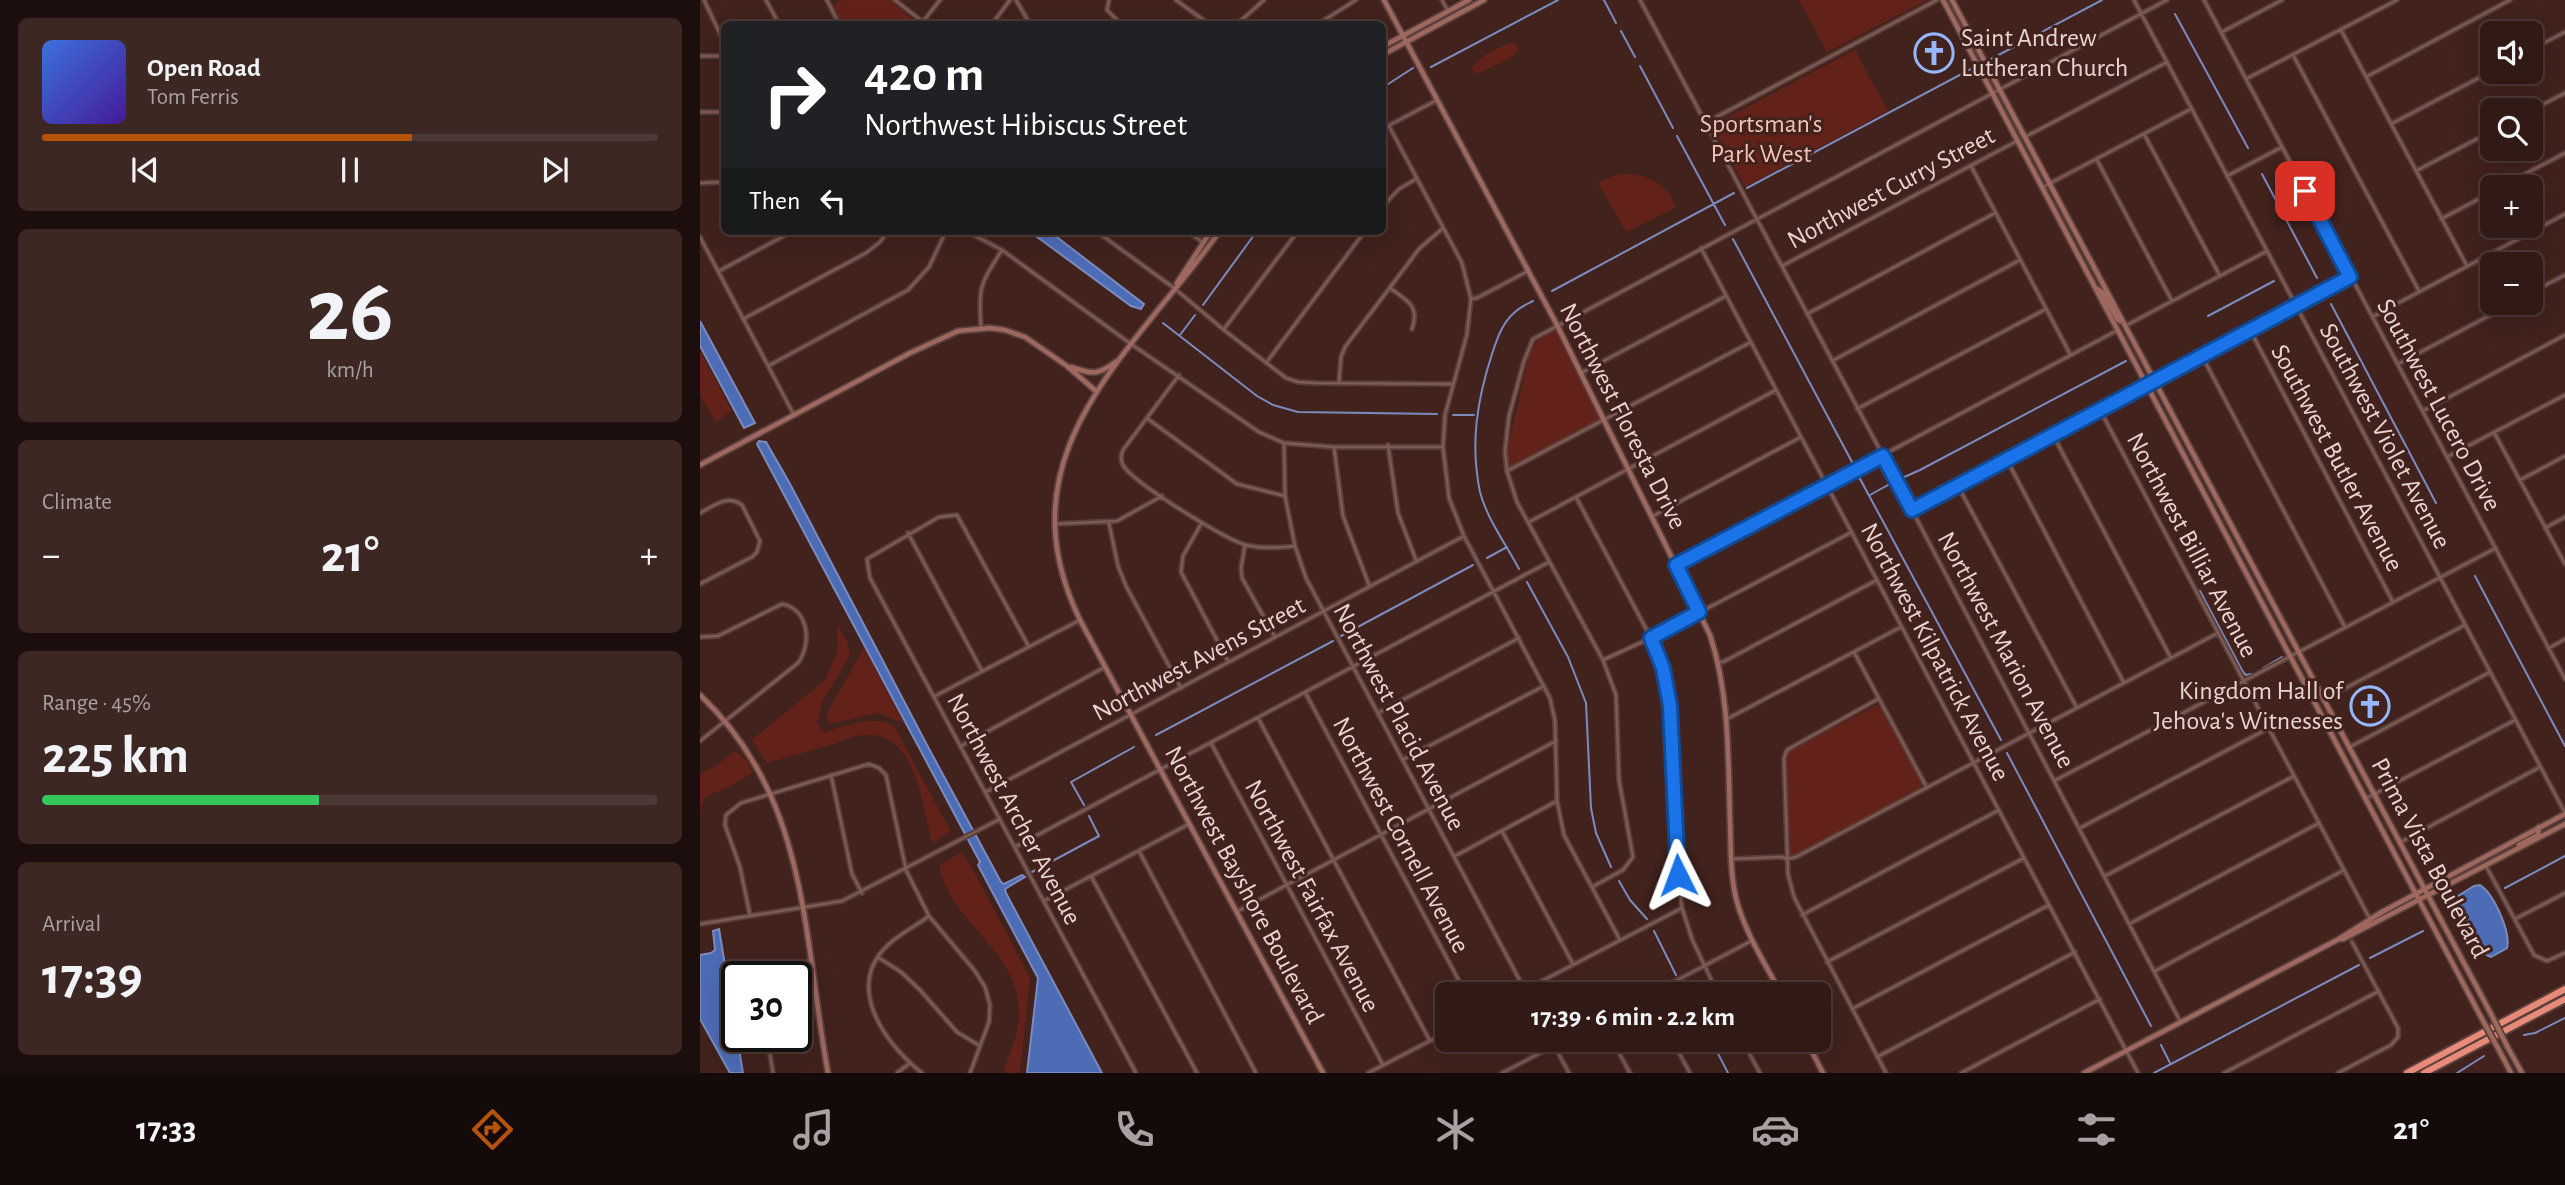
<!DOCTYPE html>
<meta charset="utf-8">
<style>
:root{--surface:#311a16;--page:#3d2723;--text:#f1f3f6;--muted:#a8a1a1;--line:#4c3835;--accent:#b45309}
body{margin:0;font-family:"Alegreya Sans",sans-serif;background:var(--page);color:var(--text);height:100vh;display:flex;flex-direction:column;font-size:26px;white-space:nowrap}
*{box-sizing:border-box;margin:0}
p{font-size:23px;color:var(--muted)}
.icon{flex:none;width:38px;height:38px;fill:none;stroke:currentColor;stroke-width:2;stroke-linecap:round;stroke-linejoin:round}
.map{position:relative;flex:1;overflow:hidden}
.sheet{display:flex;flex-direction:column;gap:18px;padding:18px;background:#1b0e0c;width:700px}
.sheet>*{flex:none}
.banner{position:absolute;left:21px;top:21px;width:665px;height:214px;border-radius:10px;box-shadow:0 7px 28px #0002,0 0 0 2px var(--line);background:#202124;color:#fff;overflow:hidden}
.tools{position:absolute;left:1780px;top:21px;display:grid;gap:14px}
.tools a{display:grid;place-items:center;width:63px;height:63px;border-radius:10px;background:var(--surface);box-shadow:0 7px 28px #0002,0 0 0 2px var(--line);font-size:35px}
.speed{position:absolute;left:21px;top:961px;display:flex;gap:14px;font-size:35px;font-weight:700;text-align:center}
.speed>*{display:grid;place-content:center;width:91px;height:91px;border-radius:50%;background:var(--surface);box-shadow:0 7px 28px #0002,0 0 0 2px var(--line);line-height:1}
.speed .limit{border:4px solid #111;border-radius:10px;background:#fff;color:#111}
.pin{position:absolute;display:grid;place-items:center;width:60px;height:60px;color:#fff;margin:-30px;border-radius:14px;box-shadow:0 4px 10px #0006}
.me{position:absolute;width:77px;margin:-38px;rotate:357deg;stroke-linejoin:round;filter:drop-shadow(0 0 5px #0008)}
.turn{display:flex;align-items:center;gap:24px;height:147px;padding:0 28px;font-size:32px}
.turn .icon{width:91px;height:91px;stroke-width:2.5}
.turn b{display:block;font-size:49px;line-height:60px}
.then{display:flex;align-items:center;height:66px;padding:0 28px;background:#0003;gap:14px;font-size:26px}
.big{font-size:52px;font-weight:700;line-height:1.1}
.sheet .widget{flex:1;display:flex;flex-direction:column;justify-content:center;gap:10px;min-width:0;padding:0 24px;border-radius:10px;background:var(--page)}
.sheet .dial{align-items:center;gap:0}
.dial b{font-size:91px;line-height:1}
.song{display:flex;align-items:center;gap:21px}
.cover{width:84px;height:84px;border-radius:10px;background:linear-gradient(135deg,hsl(220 70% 55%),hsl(260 70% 35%))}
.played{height:7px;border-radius:4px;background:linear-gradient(90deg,var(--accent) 60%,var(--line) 60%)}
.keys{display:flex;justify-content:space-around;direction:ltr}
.heat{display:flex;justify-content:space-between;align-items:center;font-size:38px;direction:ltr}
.charge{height:10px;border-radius:5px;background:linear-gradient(90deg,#34c759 45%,var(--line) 0)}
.trip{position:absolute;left:735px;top:982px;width:396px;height:70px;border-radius:10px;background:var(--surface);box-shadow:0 7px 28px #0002,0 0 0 2px var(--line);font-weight:700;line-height:70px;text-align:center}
.menu{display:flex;height:112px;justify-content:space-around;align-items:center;background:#140a09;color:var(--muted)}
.menu .icon{width:49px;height:49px}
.menu .selected{color:var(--accent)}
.menu b{font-size:32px;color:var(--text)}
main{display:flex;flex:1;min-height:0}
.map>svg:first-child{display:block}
.green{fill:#632219}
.water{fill:#4d6cb6;stroke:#7c8bbe;stroke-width:2}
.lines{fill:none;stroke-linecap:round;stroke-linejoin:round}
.stream{stroke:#7c8bbe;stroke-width:2}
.street-casing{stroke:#5a3f3b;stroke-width:6}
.secondary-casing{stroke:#5a3f3b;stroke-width:8}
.highway-casing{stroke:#5a3f3b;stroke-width:10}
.street{stroke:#7f5a54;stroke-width:2.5}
.secondary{stroke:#9e685f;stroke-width:4.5}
.highway{stroke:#e88a79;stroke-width:6}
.secondary-bridge-casing{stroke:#5a3f3b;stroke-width:8;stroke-linecap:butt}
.secondary-bridge{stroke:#9e685f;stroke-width:4.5}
.route-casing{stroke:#114b97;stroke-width:18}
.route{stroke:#1a73e8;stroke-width:12}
.labels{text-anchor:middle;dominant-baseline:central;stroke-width:6;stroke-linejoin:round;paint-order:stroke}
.poi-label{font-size:26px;fill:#ead4d0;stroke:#41221d;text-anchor:start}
.park-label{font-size:26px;fill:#f4c1b7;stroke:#41221d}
.street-label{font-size:26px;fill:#ead4d0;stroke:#41221d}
</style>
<main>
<section class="sheet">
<div class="widget">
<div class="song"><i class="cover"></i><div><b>Open Road</b><p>Tom Ferris</p></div></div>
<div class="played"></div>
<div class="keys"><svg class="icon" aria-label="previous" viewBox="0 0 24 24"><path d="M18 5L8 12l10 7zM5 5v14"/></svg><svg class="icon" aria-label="pause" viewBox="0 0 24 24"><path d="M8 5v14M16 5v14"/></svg><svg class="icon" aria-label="next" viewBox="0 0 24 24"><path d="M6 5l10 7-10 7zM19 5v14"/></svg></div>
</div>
<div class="widget dial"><b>26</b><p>km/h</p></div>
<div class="widget"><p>Climate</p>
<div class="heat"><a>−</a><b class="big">21°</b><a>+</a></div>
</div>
<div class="widget"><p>Range · 45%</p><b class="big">225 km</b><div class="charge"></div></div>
<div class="widget"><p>Arrival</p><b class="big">17:39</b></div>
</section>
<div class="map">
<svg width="1865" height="1073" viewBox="0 0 1865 1073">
<rect width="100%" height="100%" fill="#41221d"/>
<path class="green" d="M142,0H191L217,24H141L133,5Z
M1099,0H1227L1127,52Z
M816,43L818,51L810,58L775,75L772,68C779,56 803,43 816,43Z
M1155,50L1188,111L1045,187L1014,129L1015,124Z
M919,174C943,172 967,182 976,207L926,232L898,183Z
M856,327L901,419L809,468L807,451L831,347Z
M0,351L32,411L16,422L0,395Z
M137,624L147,641L150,655L123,701L117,723L122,731L125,732C146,726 174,714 194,726L251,832L232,843C223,807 216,731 165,735C155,735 144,741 134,744C112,750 89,757 67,763L52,740L125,680L138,651Z
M164,648L204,723L177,713L130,724L126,719L128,711Z
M1177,705L1181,707L1222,782L1221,788L1096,855H1092L1089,852L1086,757L1092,749Z
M35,751L47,761L53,773C45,776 40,780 33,785C13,797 3,786 0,817V774L16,766Z
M262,852L272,868L330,978L320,1073H304C308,1055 319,1034 319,1015C320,967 282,940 256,904C249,894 244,882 239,870L241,864Z"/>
<path class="water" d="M329,231H349L444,304L441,309L431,306Z
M0,321L55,423L44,428L0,346Z
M59,441L66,442L89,482L227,745L301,882L304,884L322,875L325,877L305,889L306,893L402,1073H327L338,978L278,865L280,862L57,444Z
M1780,885C1794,894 1811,932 1807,948L1791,957C1771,949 1764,921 1752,905L1753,899L1774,886Z
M19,929L43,1073H30L0,1019V955L11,953L15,950L13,931Z"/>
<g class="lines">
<path class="stream" d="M904,0L916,23
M1475,14L1548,148
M921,31L935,57
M1291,59L1402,0
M940,66L973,128
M731,67L858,0
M682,88L713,68
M977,136L1025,225
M1562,174L1617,278
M1047,188L1271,69
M1033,239L1152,462
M852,291L1034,193
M1631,304L1736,503
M503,305L557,231
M1508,316L1574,281
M463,323L557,396L573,405L598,412L737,414
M480,335L495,315
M753,415H774
M1159,477L1301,740
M1202,478L1220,470L1426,361
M1170,495L1188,485
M787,558L807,547
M819,569C806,544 787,519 780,492C770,444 777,400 792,354C797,339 802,323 815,312C820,307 827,304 833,301
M1775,576L1865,746
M827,582L868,657L886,703L891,808L896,833L911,867
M1500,591L1543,672L1546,675L1551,674
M641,636L773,565
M1563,668L1582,657
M456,735L633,641
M1307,753L1451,1026
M384,805L371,782L434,747
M332,872L399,836L389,816
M919,881L930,900L947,919
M1805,888L1865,856
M954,931L976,975
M1670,958L1723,931
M981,985L986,994
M1824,1035L1835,1033L1865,1018
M1011,1040L1028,1073
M1461,1045L1470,1063
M1454,1073L1659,965
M1757,1073L1784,1056"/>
<g class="street-casing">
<path id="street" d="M4,0L24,42
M66,0L79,24
M127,0L139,24
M195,0L223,22
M316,0L330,24
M409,0L407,10L421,24
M476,0L509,24
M742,0L748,11
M940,0L1212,510L1480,1021
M1434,0L1865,813
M1504,0L1865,679
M221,24L240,0
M292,24L310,0
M537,24L564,0
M618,24L656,0
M1641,30L1767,266
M1522,32L1582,0
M1830,50L1865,32
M1593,55L1719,291
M0,56H24
M1666,77L1810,0
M1546,79L1697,0
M1830,111L1865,93
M0,112H24
M1005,123L1237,0
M1691,124L1792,71
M689,126L762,263L771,299L767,334L745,415L743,447L749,498L764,536L850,698L855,721L857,801L864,835L920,940
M682,129L737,100
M1444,134L1520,276
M1325,137L1467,62
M1397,160L1472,301
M1271,166L1370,354
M1716,171L1792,131
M1527,176L1582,147
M0,183L24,182
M1343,187L1491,109
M1800,187L1865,153
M682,207L699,189L716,179
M1741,219L1792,192
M266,231L302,250L431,344L559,432L584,443L634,447H743
M396,231L474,288L524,330L586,378L598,382L615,383L751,384
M487,231L502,242
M0,237L94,415
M1001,248L1438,1073
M1082,266L1317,141
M19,271L93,231
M690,288C707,301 720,305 712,329
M1830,293L1865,275
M771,299L777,298L828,271
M1107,314L1295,213
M1672,317L1865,214
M43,319L166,253L180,242L188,231
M1425,326L1567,251
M281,328C278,286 280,285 302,250
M524,329L598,231
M1550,330L1693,602
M1502,356L1645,627
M1132,361L1320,260
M566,363L665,231
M1698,364L1813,303
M68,366L208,290L229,267L246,231
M881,373L1026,296
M479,375L423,450C421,455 420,460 423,465C432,482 526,540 546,545C563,549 579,548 595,546
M639,383L641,357L645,347L719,249L743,228
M1157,409L1346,309
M1400,410L1670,919
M1723,411L1865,335
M448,419L537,484L585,496
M1795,434L1865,564
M1353,435L1471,658
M584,443L585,496L595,546L606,578L827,994
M688,445L698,513L716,560
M634,447L643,516L669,585
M1747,457L1865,395
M1307,460L1424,683
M807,471L1051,342
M1820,480L1865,456
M1258,486L1377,708
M876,497L951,638L963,668L970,706L978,875L982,908L992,939L1018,994
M1212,510L1650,277
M0,513C14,506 27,494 42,505L60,541L57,552L52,557L0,584
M953,516L1101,437
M829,522L1076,390
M409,523L418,566L426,586L481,688
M354,524L417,521L462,496
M501,524L483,556L481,572L528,661
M1845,528L1865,517
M208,533L282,671
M545,545L541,568L542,578L575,637
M976,565L1418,330
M0,637L18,636L82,604C109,609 112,644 98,663L0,741
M329,647L257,515L239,517L167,559L170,578L436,1073
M1849,648L1865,639
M1154,652L1227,788
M903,660L951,638L1152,532
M1019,662H1023L1177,580
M605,692L766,994
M235,696L380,620
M1178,699L1092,747L1087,750L1084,758L1088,874L1094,897L1186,1073
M1623,700L1765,625
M678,713L819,638
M558,718L730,1041
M1027,719L1201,627
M511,743L683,1065
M261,746L405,667
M1648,748L1790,672
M704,759L844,686
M131,775L152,874L162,893
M1354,781L1796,548
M286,792L764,536
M1667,798L1815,720
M1380,828L1569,728
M802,831L873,964
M1699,843L1840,767
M315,847L849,562
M439,851L556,1073
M755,856L857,801
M1032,859L1082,857L1087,859L1096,857L1518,633
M1786,866L1834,955L1847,961L1865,953
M391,876L497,1073
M1405,876L1594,776
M892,887L923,870L933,857L919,780L916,695L903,660L817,502L807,471L805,451L809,416L824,361L833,339L1467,0
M344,901L489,824
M538,911L856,741
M50,915L40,867L25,825L26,815L41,803L169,764L179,768L186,775L206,870L229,916L275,971L285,987L290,1005L289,1022L270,1073
M1102,915L1299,810
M1815,919L1865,893
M1431,923L1619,823
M0,924L142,901L300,819
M179,958L201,972L220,990L257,1032L280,1046
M1127,962L1324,858
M1455,971L1644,870
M62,976L68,970L111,961
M817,994L982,908
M951,994L1053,940
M1152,1009L1349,905
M67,1036L73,1073
M851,1040L869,1073
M912,1040L930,1073
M972,1040L990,1073
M1042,1040L1060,1073
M1177,1057L1375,952
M197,1073L210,1063
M222,1073C185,1044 143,986 189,944C201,933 216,926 229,916
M668,1073L747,1032
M802,1073L865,1040
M1261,1073L1400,999
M1524,1073L1679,991
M1638,1073L1691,1045L1698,1037V1028L1652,942"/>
</g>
<g class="secondary-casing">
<path id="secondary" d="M684,0L857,325L1010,635C1030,696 1028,759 1030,822C1031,848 1030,876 1037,902C1046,934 1066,965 1081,994
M1243,0L1781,1017
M1252,0L1790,1012
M682,47L769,0
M682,55L784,0
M520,231C432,354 299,453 380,620L623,1073
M477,283L511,231
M1397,289L1402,292L1418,320L1423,322
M371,367C394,375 398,375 417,361
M0,465L210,353L258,331L290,328L305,330L325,337L367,366L397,392
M0,695C109,798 103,936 128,1073
M1819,845L1838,835L1839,827
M1639,939H1643L1865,824
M1106,1040L1123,1073
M1807,1046L1822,1073
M1799,1050L1811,1073
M1384,1073L1639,939L1682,912L1865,814"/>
</g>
<g class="highway-casing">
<path id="highway" d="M1707,1073L1865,989
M1724,1073L1865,999"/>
</g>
<use href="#street" class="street"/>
<use href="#secondary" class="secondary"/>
<use href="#highway" class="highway"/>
<g class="secondary-bridge-casing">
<path id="secondary-bridge" d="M1790,1012L1807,1046
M1781,1017L1799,1050"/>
</g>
<use href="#secondary-bridge" class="secondary-bridge"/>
</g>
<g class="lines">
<g class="route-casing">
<path id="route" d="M978,875L970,706L963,668L951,638L999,612L976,565L1183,456L1212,510L1650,277L1605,191"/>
</g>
<use href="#route" class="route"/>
</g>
<defs>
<g id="church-ring" transform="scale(2.0125)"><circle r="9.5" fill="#41221d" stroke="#96b6fd" stroke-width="1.5"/><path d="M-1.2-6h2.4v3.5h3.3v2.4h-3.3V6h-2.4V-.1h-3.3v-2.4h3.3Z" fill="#96b6fd"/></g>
</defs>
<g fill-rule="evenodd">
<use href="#church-ring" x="1234" y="53"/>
<use href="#church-ring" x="1670" y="706"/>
</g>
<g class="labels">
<g class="poi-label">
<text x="1261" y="38">Saint Andrew<tspan x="1261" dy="30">Lutheran Church</tspan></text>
<text x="1643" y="691" text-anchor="end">Kingdom Hall of<tspan x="1643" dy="30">Jehova's Witnesses</tspan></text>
</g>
<g class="park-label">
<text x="1061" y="124">Sportsman's<tspan x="1061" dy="30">Park West</tspan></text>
</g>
<g class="street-label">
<text transform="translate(1191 188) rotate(-28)">Northwest Curry Street</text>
<text transform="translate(1739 405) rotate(62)">Southwest Lucero Drive</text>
<text transform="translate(923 416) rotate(63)">Northwest Floresta Drive</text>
<text transform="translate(1685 436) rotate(62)">Southwest Violet Avenue</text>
<text transform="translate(1637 458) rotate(62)">Southwest Butler Avenue</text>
<text transform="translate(1492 545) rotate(62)">Northwest Billiar Avenue</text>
<text transform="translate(1306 650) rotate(62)">Northwest Marion Avenue</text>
<text transform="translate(1235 652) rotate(62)">Northwest Kilpatrick Avenue</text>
<text transform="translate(499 659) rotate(-28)">Northwest Avens Street</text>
<text transform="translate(699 717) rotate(62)">Northwest Placid Avenue</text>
<text transform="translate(314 809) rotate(62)">Northwest Archer Avenue</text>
<text transform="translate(701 835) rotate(62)">Northwest Cornell Avenue</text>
<text transform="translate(1730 858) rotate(62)">Prima Vista Boulevard</text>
<text transform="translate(544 885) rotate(62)">Northwest Bayshore Boulevard</text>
<text transform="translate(612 896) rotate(62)">Northwest Fairfax Avenue</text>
</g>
</g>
</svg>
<div class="tools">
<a><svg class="icon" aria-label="sound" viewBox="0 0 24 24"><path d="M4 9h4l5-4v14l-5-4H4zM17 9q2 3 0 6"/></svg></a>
<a><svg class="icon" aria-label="search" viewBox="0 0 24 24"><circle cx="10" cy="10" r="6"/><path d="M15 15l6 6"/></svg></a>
<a>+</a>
<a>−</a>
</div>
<div class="speed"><div class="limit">30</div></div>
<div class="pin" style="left:1605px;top:191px;background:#d93025"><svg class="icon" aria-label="arrive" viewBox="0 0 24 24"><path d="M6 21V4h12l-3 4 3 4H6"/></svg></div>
<svg class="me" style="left:978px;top:875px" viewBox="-20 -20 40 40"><path d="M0-17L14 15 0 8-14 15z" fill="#1a73e8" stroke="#fff" stroke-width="4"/></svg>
<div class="trip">17:39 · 6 min · 2.2 km</div>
<div class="banner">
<div class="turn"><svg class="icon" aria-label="right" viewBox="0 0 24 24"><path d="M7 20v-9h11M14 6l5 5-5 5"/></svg><div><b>420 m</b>Northwest Hibiscus Street</div></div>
<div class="then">Then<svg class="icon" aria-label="left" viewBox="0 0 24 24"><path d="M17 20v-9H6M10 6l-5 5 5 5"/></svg></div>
</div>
</div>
</main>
<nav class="menu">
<b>17:33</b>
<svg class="icon selected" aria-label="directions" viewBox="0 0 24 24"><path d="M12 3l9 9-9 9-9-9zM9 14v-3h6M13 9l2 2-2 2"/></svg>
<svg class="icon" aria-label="music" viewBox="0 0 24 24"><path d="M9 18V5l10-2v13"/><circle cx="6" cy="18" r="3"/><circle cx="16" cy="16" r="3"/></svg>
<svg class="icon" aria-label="phone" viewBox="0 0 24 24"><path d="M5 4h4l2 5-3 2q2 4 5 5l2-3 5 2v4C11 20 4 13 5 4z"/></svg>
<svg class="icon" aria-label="climate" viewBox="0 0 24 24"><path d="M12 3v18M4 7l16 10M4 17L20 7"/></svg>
<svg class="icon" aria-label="car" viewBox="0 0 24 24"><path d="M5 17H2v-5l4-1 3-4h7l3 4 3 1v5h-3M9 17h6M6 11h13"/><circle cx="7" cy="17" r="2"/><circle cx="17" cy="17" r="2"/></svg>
<svg class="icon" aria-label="filters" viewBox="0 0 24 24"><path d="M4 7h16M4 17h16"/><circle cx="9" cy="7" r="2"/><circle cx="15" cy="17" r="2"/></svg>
<b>21°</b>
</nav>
